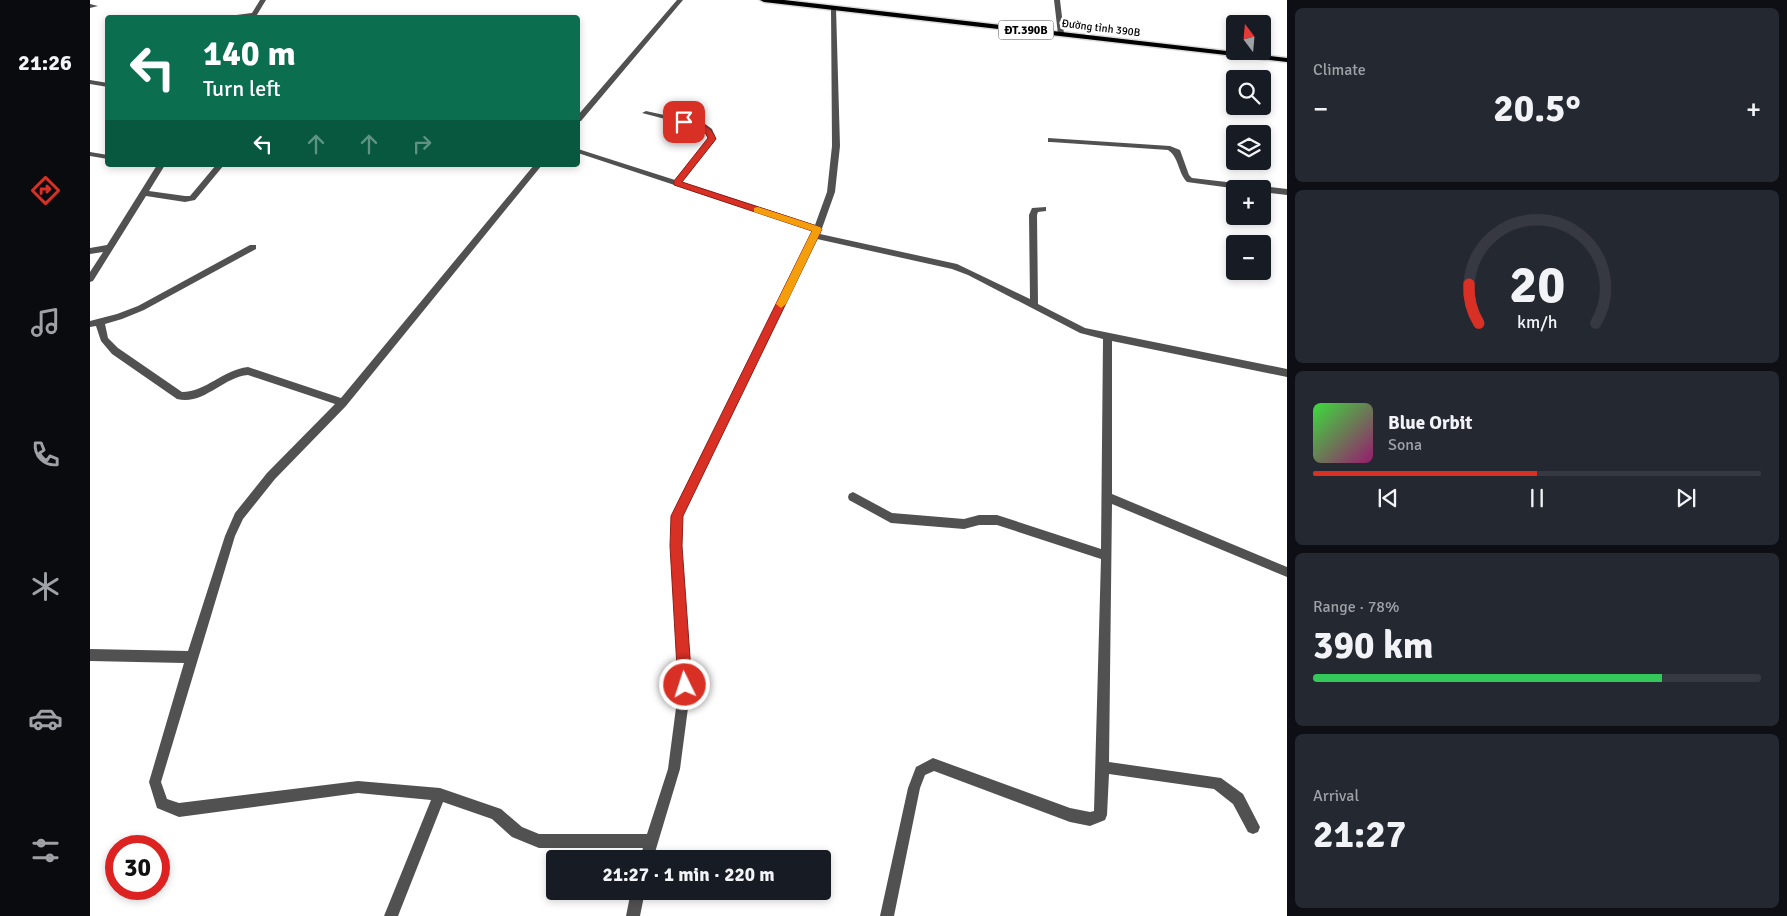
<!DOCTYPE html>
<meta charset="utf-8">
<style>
:root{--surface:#171b24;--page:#242831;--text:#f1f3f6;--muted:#9ea1a6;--line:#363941;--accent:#d93025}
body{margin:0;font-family:Signika,sans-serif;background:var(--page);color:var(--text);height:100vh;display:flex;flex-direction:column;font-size:19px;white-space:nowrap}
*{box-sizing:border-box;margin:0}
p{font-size:16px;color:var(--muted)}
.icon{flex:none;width:28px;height:28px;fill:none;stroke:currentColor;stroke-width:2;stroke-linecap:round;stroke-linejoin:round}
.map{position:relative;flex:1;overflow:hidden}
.drawer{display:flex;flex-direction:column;gap:8px;padding:8px;background:#0d0f14;width:500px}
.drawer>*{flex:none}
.hud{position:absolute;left:15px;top:15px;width:475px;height:152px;border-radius:5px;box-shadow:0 2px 8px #0003;background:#0b6e4f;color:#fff;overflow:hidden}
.needle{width:32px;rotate:344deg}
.tools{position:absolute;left:1136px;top:15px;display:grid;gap:10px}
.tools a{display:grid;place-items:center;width:45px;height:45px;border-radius:5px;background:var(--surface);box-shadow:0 2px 8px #0003;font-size:25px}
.speed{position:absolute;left:15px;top:835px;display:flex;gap:10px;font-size:25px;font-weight:700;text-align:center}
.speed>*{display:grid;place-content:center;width:65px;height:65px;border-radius:50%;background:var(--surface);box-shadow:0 2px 8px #0003;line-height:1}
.speed .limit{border:8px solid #d22;background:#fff;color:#111}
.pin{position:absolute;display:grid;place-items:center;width:42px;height:42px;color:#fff;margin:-21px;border-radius:10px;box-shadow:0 2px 8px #0006}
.me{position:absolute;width:55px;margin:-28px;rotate:356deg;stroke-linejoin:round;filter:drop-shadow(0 0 4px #0008)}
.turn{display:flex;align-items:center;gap:18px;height:105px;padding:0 15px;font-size:22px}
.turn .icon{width:65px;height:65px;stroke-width:2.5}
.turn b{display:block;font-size:35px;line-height:42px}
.lanes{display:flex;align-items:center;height:48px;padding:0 15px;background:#0003;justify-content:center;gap:25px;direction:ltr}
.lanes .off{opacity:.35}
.big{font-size:38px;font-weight:700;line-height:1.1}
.drawer .widget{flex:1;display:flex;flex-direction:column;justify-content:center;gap:8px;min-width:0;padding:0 18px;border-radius:8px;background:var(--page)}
.drawer .dial{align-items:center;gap:0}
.dial svg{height:130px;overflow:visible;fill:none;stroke:var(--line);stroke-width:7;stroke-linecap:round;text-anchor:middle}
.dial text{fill:var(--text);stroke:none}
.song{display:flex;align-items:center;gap:15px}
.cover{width:60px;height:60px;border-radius:8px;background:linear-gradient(135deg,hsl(120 70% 55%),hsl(320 70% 35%))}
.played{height:5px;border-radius:2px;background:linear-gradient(90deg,var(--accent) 50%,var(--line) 50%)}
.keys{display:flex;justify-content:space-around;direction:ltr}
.heat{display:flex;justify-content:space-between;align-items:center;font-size:28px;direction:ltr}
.charge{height:8px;border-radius:4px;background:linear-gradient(90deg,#34c759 78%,var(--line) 0)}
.trip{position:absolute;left:456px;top:850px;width:285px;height:50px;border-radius:5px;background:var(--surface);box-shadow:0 2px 8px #0003;font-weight:700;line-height:50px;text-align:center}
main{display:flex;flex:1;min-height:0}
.tab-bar{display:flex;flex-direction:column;width:90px;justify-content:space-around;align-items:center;background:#090b0e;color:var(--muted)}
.tab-bar .icon{width:35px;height:35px}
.tab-bar .selected{color:var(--accent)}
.tab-bar b{font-size:22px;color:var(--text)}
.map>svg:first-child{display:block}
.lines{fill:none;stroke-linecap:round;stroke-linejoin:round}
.primary-casing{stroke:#dbdbdb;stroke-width:3}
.minor{fill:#515151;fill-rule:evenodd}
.primary{fill:#000;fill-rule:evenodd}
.route{fill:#d93025;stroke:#8d1f18}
.slow{fill:#f59e0b}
.labels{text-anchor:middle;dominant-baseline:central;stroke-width:5;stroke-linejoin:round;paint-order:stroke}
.far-street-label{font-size:11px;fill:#000;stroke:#fff}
.shield{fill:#fff;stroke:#4c4c4c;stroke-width:1}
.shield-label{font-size:12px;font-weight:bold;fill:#000}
</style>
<main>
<nav class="tab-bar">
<b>21:26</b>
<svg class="icon selected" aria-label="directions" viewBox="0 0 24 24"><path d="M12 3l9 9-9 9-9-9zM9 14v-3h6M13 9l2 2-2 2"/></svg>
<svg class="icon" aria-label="music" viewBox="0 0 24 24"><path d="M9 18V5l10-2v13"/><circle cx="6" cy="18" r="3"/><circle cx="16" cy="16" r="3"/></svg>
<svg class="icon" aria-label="phone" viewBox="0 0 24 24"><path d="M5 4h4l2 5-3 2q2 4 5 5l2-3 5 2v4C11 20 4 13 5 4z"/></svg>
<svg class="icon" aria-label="climate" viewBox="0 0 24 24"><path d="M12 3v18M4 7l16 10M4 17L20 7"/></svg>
<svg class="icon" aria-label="car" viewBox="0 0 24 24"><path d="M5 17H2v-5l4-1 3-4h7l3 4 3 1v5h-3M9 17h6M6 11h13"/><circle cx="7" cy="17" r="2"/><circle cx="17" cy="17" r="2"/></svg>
<svg class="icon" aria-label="filters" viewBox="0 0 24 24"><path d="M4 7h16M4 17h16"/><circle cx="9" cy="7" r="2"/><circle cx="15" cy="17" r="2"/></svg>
</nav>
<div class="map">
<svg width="1197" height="916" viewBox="0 0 1197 916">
<rect width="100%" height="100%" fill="#fff"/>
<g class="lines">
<g class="primary-casing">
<path id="primary" d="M670,0H694L1197,58V62L674,2Z"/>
</g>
<path class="minor" d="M170,0H176L165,18H123L162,13Z
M587,0H593L491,121H488V115Z
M964,0H970L974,34L971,36L968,34Z
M0,4L8,6L0,8Z
M741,7L746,8L750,146L745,192L730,234L867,264L940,299L939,215L942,208L956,207V211L948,212L947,215L948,304L995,328L1197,369V377L1022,341V494L1197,567V577L1022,504L1019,762L1131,778L1153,794L1170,827L1168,832L1163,834L1158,832L1143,804L1124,789L1019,774L1017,815L1015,820L1000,826L980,822L844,771L835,775L830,788L804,916H790L818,788L826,767L843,758L980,808L1000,812L1004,811L1011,559L907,525H889L874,529L801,523L759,500L758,497L759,494L763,492L802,513L874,519L889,515H907L1011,549L1013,339L990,333L878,275L862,269L727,239L592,515L591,546L601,685L590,769L563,859H549L553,848H449L422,837L402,819L353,802L308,916H294L341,800L268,793L89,817L67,808L59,782L94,663L0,661V649L98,651L135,536L145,513L177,473L245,404L158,375C133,377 113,406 87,399L22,354L11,341L6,326L0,327V321L27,314L48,306L160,245H166V249L54,310L32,319L15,324L18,338L28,348L92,392C116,392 132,370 158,367L251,398L444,165H452L256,406L185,479L153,519L145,536L71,782L77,799L89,803L268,781L350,788L411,809L432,827L449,834H557L578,769L589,685L581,546L582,515L723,231L488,153V149L585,180L618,139L616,132L610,128L552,113L556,111L615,124L622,129L626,139L592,182L725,225L737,192L742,146Z
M0,80L18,83V87L0,84Z
M958,138L1080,146L1090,150L1099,175L1102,178L1197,189V195L1172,192V189H1149L1097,182C1088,173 1089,157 1078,150L961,142H958Z
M0,152L18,155V159L0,156Z
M67,165H75L59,191L95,196H100L126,165H134L105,200L95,202L56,196L3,281L0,282V272L13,252L0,254V248L17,245Z
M541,891H555L550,916H536Z"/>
<use href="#primary" class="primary"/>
</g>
<path class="route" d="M594,119C608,123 620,123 626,139L592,182L730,227L732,229L593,516L592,546L602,685L600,690L595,692L590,690L588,685L580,546L581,516L722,231L584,185V181L618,138C613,126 602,126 591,123V120Z"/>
<path class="slow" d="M668,207L730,227L732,229L696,304L691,308L686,304L722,231L664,212V208Z"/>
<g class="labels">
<g class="far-street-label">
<text transform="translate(1011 28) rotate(7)">Đường tỉnh 390B</text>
</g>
<rect class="shield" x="908.5" y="20.5" width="55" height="19" rx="4"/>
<g class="shield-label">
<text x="936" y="30">ĐT.390B</text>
</g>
</g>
</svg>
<div class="tools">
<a><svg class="needle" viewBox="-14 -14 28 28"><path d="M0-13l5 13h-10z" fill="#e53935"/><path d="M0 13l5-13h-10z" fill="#9ea1a6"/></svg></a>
<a><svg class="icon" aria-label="search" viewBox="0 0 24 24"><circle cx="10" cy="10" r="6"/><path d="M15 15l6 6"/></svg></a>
<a><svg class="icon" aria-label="layers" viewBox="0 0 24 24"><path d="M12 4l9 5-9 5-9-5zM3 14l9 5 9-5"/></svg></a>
<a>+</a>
<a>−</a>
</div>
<div class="speed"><div class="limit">30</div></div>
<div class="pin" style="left:594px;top:122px;background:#d93025"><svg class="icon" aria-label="arrive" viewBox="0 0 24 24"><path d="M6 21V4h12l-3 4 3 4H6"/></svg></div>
<svg class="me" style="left:595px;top:685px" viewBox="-20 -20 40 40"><circle r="17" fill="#d93025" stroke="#fff" stroke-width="3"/><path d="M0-11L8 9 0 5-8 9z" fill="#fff"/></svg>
<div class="trip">21:27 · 1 min · 220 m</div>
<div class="hud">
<div class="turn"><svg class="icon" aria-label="left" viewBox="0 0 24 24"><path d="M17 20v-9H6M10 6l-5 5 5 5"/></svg><div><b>140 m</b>Turn left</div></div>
<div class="lanes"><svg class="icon" aria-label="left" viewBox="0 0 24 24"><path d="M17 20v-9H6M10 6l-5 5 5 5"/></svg><svg class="icon off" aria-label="ahead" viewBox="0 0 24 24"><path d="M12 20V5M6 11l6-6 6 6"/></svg><svg class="icon off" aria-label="ahead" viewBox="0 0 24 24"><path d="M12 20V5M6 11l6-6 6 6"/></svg><svg class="icon off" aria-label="right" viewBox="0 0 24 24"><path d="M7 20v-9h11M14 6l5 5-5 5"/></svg></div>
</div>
</div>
<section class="drawer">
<div class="widget"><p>Climate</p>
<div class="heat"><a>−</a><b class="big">20.5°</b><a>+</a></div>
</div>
<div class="widget dial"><svg viewBox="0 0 100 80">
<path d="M14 69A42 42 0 1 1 86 69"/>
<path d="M14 69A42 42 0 0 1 8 45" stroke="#d93025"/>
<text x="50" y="56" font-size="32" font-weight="700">20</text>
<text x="50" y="72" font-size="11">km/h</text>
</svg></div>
<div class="widget">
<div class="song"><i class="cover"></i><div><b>Blue Orbit</b><p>Sona</p></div></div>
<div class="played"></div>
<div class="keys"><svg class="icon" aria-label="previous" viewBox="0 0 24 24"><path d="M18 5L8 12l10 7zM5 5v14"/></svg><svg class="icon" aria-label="pause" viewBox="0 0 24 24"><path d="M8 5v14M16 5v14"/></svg><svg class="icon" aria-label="next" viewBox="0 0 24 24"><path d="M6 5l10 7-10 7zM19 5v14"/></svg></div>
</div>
<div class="widget"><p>Range · 78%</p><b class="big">390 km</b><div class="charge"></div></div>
<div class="widget"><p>Arrival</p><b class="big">21:27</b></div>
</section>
</main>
